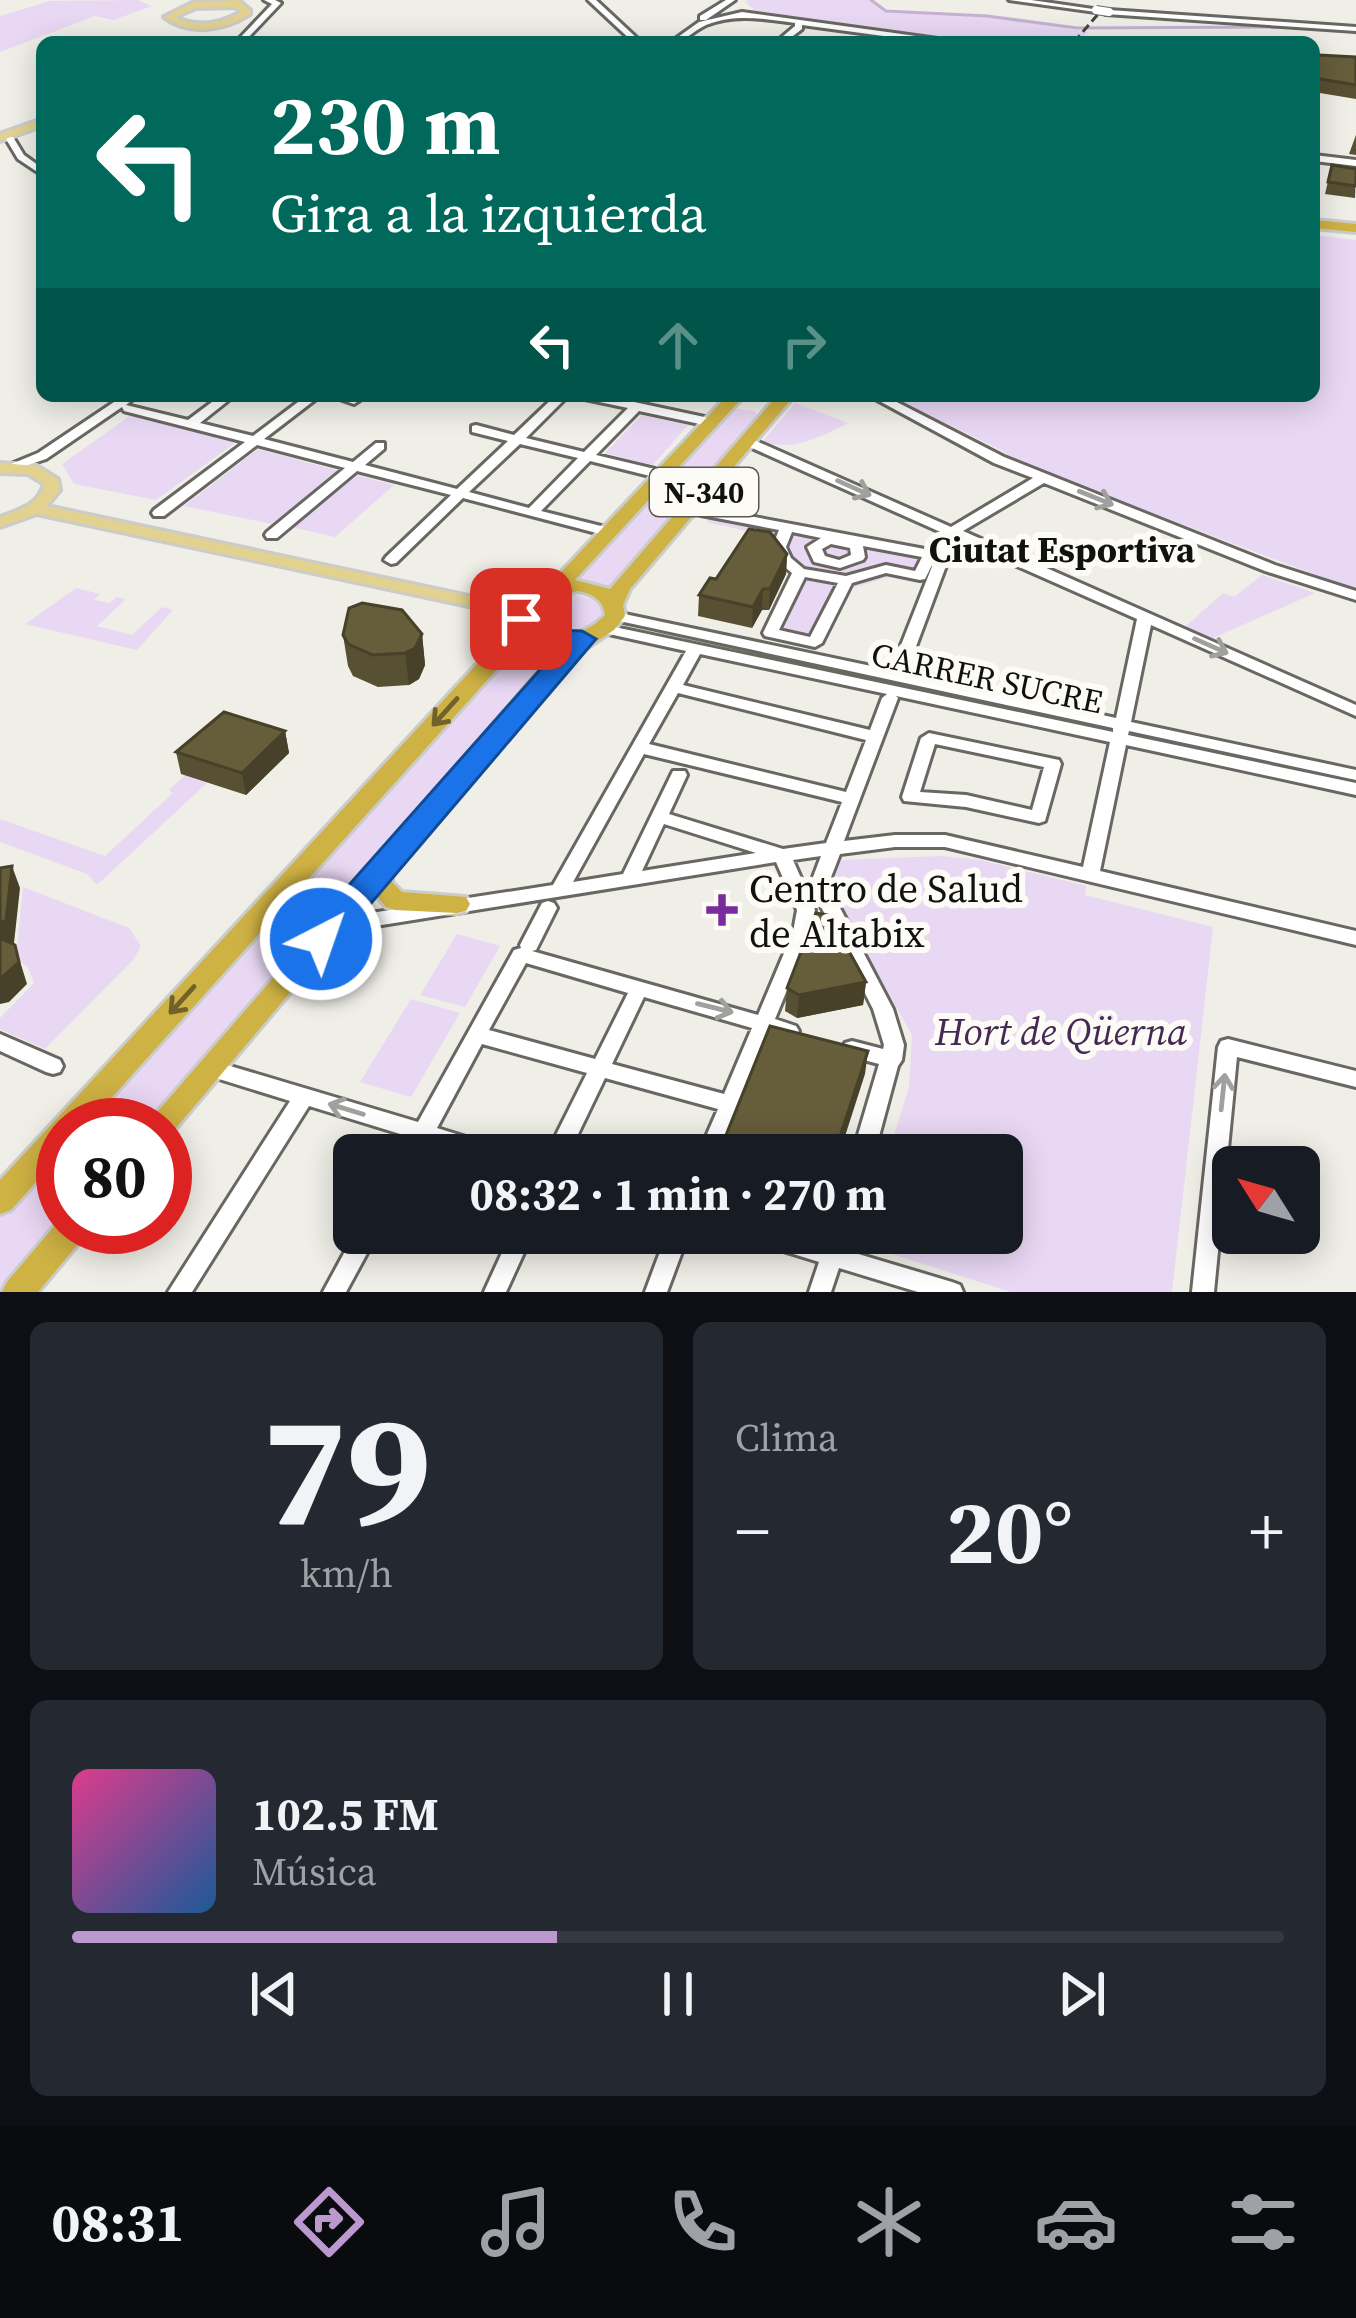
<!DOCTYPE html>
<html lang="es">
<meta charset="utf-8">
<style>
:root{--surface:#171b24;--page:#242831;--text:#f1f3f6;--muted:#9ea1a6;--line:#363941;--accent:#bb99ce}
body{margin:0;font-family:"Source Serif 4",serif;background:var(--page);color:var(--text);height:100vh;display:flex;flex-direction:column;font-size:45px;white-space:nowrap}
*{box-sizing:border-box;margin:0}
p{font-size:39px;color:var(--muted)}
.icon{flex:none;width:66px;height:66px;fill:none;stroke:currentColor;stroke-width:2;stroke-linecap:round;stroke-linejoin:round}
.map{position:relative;height:1292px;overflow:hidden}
.drawer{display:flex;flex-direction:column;gap:30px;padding:30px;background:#0d0f14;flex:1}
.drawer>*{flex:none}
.top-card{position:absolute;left:36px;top:36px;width:1284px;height:366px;border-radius:18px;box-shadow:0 6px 30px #0003;background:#00695c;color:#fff;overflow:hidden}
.needle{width:78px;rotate:307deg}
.buttons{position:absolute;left:1212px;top:1146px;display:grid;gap:24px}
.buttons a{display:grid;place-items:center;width:108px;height:108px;border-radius:18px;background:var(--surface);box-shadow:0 6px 30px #0003;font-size:60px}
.speed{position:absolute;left:36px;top:1098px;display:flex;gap:24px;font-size:60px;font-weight:700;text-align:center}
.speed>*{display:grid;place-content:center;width:156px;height:156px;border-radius:50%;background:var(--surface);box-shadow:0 6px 30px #0003;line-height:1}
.speed .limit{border:18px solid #d22;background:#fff;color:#111}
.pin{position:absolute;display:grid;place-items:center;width:102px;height:102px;color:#fff;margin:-51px;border-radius:24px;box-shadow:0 6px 18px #0006}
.me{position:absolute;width:132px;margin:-66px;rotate:41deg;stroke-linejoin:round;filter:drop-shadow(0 0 9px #0008)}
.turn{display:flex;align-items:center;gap:42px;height:252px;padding:0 36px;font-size:54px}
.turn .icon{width:156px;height:156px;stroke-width:2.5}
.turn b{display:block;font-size:84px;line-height:102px}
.lanes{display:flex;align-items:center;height:114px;padding:0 36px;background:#0003;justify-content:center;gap:60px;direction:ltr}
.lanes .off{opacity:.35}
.big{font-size:90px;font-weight:700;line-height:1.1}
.drawer .widget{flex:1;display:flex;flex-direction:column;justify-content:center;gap:18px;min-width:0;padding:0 42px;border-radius:18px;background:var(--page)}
.drawer .dial{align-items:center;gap:0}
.dial b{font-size:156px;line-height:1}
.song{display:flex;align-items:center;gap:36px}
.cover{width:144px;height:144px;border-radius:18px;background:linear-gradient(135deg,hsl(330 70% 55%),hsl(210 70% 35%))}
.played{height:12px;border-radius:6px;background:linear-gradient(90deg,var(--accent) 40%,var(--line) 40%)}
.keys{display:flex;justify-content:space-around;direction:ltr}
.heat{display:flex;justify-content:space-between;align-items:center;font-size:66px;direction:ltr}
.drawer .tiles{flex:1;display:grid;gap:30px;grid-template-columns:1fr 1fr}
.widget:last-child{grid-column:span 2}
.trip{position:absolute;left:333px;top:1134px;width:690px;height:120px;border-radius:18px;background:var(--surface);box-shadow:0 6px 30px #0003;font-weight:700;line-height:120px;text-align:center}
.menu{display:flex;height:192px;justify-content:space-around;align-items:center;background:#090b0e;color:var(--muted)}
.menu .icon{width:84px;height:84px}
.menu .on{color:var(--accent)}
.menu b{font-size:54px;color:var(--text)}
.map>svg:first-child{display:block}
.green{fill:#e9d8f4}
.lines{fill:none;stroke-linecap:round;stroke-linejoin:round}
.stream{stroke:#c5b1d1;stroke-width:3}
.minor-casing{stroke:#696762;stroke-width:6}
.major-casing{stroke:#cbcbca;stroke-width:6}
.highway-casing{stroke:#cbcbca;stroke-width:6}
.minor{fill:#fff;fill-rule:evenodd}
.major{fill:#e2d18f;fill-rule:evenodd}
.highway{fill:#cfb244;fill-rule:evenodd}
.rail{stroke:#444441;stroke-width:3;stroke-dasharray:9 4.5;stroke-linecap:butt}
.minor-bridge-casing{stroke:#696762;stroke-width:10;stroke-linecap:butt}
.minor-bridge{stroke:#fff;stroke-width:8}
.wall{fill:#585033}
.shaded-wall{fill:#474129}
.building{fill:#665d3b;stroke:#474129;stroke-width:3}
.oneway{stroke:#a0a09f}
.oneway2{stroke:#70622a}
.route{fill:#1a73e8;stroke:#114b97;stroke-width:3}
.poi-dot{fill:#782b9d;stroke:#fdfbf5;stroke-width:4.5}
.labels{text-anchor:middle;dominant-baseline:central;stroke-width:12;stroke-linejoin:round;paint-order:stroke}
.shield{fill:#fdfbf5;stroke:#585754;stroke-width:3}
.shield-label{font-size:30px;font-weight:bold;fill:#11110f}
.street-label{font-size:33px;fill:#11110f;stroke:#fdfbf5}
.neighbourhood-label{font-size:36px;font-weight:bold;fill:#11110f;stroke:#fdfbf5}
.near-poi-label{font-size:39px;fill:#11110f;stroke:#fdfbf5;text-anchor:start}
.near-park-label{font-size:39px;font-style:italic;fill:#452954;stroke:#fdfbf5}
</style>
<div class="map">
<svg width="1356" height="1292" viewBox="0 0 1356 1292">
<rect width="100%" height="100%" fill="#efeee7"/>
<path class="green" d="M137,0L152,6L114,20L95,16L0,52V16L50,1Z
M748,0H871L886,11L987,16L1088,32L1079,42H962L759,14L745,2Z
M1314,235L1356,240V590L1008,458L1005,452L890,396H1314Z
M795,403L848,423C824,436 789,453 763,441Z
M738,409L754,411L761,419L615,591L573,580L725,411Z
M131,415L235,443L156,500L74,484L62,464Z
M642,415L688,425L653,465L605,453Z
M258,449L339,471L272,524L184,506Z
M353,474L394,485L335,537L291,527Z
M720,509L934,551L924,584L889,577L843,591L816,645L767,635L796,573L774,537L706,522Z
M1262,575L1315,593L1211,639L1185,627L1223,593L1234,597Z
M76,588L100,594L94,600L109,603L117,597L126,599L97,626L132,635L162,607L173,610L137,650L25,624Z
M564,592L598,601L604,610L601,619L578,632L541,627L533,618L535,606Z
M513,637L561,646L150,1125H75Z
M185,775L207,783L97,885L87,874L0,842V819L105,856L173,793L169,790Z
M941,856L980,860L1086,886L1085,895L1213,927L1172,1292H1011L861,1244L864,1233H1002V1155H888L909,1087L912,1035L838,903C833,885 828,875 842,860Z
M23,887L129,928L141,946L133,960L45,1049L0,1029V1018L34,983L28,967L16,959Z
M457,934L500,946L465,1007L420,995Z
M411,999L460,1013L411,1097L360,1082Z
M63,1138V1226L6,1292H0V1208Z"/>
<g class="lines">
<path class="stream" d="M871,0L886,11L987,16L1077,28L1298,27
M1334,29L1356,33"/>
<g class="minor-casing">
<path id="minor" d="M264,0H275L281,3L244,42H236L272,4Z
M588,0H596L641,42H633Z
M726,0H735L706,20H700V16Z
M1009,0H1031L1100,10L1096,12Z
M1109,10L1356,27V31L1106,14Z
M742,12L945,40L949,42H928L802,25V29L785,42H776L795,26V23C764,19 736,13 706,25C693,31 686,41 671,42L699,22Z
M1314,59L1356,64V68L1314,63Z
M7,137H13L24,155L42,168V175L18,159L6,139Z
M1314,155L1356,160V166L1314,161Z
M123,396H137L126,405L188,420L220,396H234L200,423L253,436L306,396H320L264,439L353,462L376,443H384V449L365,465L457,489L508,441L472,432V426L476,425L514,435L555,396H568L526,438L584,452L628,408L585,399L583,396H606L709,418L715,422L709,426L639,411L596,455L659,470L660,473L659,476L654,477L590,461L541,511L613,529L615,532L613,535L608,536L463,498L396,563L391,564L384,560L386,557L451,495L357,471L277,538H267L265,535L267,532L345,468L257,445L164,516H154L152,513L154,510L245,442L124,411L122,407L46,459L10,471L4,467L38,453ZM520,444L578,458L529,508L469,492Z
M331,396H352L360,400L354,404Z
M870,396H885L1004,457L1275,565L1356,591V600L1265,571L1044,483L963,531L1356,705V716L1151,625L1131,722L1356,770V780L1129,731L1128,735L1356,783V795L1126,745L1100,871L1356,931V945L945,847H895L840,854L828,885L893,1009L904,1045L902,1060L898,1066L874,1155H852L879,1064L845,1055L842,1049L845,1043L852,1041L883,1049L884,1045L873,1009L810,885L821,856L793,860L815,910L811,932L775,1019L796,1026L799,1031L796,1036L789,1039L770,1033L720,1155H698L718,1109L605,1078L568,1155H546L587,1073L482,1044L437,1128L505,1149L509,1155H469L429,1143L422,1155H400L410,1137L309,1106L192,1292H168L290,1101L203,1074L200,1068L203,1062L210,1060L418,1122L514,950L521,948L520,945L542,903L548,901L554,903L557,908L536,950L532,951L758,1015L793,932L797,910L776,862L332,933L326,931L323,926L326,921L332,919L553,885L686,651L600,632L598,629L600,626L605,625L1113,732V728L610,619L608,616L615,612L895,671L892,668L935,559L925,579L920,580L886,573L852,583L822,643L815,647L765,636L763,633L792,573L780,563L772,547L779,530L701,515L694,511L701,507L930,550L937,554L945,534L743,444V438L747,437L951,527L1033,478L994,463ZM792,532L821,538L807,547L814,562L840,568L863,560L865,557L863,546L922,557L915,571L886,565L846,576L804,569L791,558L786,547ZM956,539L1137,619L1116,718L901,672L908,668ZM831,544L850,548L851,555L839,560L825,556L822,549ZM805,577L838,583L810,637L779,630ZM700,654L887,694L882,698L870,730L683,685ZM678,693L866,740L846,792L649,744ZM896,696L1110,742L1083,867L945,835H895L844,841L898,698ZM644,754L842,802L826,843L783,849L669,814L687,775L685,771H673L623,874L573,882ZM664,824L756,853L642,871ZM526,963L628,993L595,1059L489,1030ZM644,997L752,1028L724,1094L612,1064Z
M929,733L1059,760L1061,764L1045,821L1039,823L966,807L904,801L902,797L921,738ZM935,744L1044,767L1032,810L966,795L920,792Z
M0,1034L60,1060L63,1066L60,1072L53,1074L46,1072L0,1051Z
M1228,1039L1356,1071V1087L1237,1057L1214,1292H1192L1218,1047L1221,1041Z
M355,1233H378L346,1292H323Z
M511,1233H533L506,1292H484Z
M667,1233H689L667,1292H645Z
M745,1233H789L824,1244L828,1233H850L845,1250L952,1282L960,1285L963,1292H918L839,1268L831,1292H809L819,1262L748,1240Z"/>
</g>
<g class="major-casing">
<path id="major" d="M238,0L250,10V14C224,31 189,36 164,17L194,2ZM235,7L241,12C220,24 197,28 175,17L196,8Z
M42,119V126L0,141V134Z
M0,463L37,466L58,479L60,490L47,506L520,607L529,612L520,617L37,514L0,527V517C19,510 39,505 44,484L28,474L0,473Z
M485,586L534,590L543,595L534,600L479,595L476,591L479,587Z"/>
</g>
<g class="highway-casing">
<path id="highway" d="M1314,220L1356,224V232L1314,228Z
M727,396H744L575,580L610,589L777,396H794L630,589L623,605L625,616L614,630L573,657L392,872V882L402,892L466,897L470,904L466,911L457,913L395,910L386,907L374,893L171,1134L165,1136V1125H146L560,647L526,637L87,1125H63V1152L11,1210L0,1214V1180L513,625L510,612L527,591L548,586ZM578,591C593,594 603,600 605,615C584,637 559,639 533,623L530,612L541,599Z
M62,1217L63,1227H88L84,1237L38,1292H2L7,1282Z"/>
</g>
<use href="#minor" class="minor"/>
<use href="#major" class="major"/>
<use href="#highway" class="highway"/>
<path class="rail" d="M1074,42L1100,12"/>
<g class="minor-bridge-casing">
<path id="minor-bridge" d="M1096,10L1109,12"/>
</g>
<use href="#minor-bridge" class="minor-bridge"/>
</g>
<path class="wall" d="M1356,57V99L1314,92V67Z
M1356,135V155L1349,154Z
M1332,165L1356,169L1355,198L1325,194Z
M787,554L786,574L769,610H762L752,628L698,616L699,595L716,579Z
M422,634L425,665L419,679L409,685L378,687L353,676L348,666L343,635Z
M285,731L289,753L246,795L181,774L176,752Z
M866,982L863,1005L797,1018L785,1011L787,988Z"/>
<path class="shaded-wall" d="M787,554L786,574L769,610L770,589Z
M763,589L762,610L752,628L753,607Z
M422,634L425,665L419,679L409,685L405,653Z
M285,731L289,753L246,795L242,773Z
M12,866L20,888L14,943L0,946V922Z
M15,945L27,984L9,1002L0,1004V979Z
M866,982L863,1005L797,1018L799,995Z
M868,1051L865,1074L839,1155H834Z"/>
<path class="building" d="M1319,55L1356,57V85L1314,78V67Z
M1332,165L1356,169V186L1328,182Z
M749,529L770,532L787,554L770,589H763L753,607L699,595L710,578L716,579Z
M362,603L402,610L422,634L415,648L405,653L373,655L348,644L343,635L349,608Z
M224,712L285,731L242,773L176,752Z
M12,866L6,921L0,922V868Z
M816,913L829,915L866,982L799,995L787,988Z
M0,938L15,945L19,962L0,979Z
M770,1026L868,1051L834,1155H718Z"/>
<defs><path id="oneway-shaft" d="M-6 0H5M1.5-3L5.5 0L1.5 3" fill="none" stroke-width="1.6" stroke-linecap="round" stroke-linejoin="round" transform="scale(3)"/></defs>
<g class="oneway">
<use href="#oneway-shaft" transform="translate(854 488) rotate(24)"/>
<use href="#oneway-shaft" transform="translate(1096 498) rotate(22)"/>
<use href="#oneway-shaft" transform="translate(1211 646) rotate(24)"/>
<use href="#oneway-shaft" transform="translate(715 1008) rotate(14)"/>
<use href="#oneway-shaft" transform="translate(1223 1092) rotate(-84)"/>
<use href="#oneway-shaft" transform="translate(346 1109) rotate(-163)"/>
</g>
<g class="oneway2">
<use href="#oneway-shaft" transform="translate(445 712) rotate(132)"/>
<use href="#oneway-shaft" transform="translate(182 1000) rotate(132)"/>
</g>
<path class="route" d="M521,611L550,630L582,631L596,639L333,948L321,951L309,948L304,939L309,930L561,646C537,645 523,639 507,619L511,614Z"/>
<path class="poi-dot" d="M716 892h12v12h12v12h-12v12h-12v-12h-12v-12h12z"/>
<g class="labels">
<rect class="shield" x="650" y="468" width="108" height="48" rx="9"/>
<g class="shield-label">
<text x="704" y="492">N-340</text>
</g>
<g class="street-label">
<text transform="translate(987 678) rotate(12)">CARRER SUCRE</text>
</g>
<g class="neighbourhood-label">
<text x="1062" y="549">Ciutat Esportiva</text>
</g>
<g class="near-poi-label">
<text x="749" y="888">Centro de Salud<tspan x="749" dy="45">de Altabix</tspan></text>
</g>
<g class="near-park-label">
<text x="1061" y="1031">Hort de Qüerna</text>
</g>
</g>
</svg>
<div class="buttons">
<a><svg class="needle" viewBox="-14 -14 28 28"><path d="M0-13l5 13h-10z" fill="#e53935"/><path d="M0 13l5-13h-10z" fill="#9ea1a6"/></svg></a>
</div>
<div class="speed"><div class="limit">80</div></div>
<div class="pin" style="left:521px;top:619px;background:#d93025"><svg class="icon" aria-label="arrive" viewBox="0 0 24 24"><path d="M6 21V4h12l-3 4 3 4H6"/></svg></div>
<svg class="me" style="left:321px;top:939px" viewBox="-20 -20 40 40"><circle r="17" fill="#1a73e8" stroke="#fff" stroke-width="3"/><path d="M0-11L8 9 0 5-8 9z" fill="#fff"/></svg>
<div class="trip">08:32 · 1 min · 270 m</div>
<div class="top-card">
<div class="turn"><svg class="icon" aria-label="left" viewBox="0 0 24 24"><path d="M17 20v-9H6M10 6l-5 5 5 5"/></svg><div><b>230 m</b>Gira a la izquierda</div></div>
<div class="lanes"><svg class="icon" aria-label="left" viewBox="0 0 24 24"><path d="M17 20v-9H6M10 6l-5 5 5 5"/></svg><svg class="icon off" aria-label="ahead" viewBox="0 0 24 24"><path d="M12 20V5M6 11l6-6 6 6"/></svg><svg class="icon off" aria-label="right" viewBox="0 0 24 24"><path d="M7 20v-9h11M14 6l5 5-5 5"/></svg></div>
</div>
</div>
<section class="drawer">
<div class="tiles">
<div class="widget dial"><b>79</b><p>km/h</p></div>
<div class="widget"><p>Clima</p>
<div class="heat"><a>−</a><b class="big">20°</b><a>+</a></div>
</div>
<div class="widget">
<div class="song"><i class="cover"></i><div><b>102.5 FM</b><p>Música</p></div></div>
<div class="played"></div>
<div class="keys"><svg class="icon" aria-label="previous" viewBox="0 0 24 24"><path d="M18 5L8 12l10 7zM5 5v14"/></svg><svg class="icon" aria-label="pause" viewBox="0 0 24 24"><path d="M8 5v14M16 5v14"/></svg><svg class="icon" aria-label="next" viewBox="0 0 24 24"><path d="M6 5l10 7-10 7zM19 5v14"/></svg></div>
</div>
</div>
</section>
<nav class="menu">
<b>08:31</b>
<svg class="icon on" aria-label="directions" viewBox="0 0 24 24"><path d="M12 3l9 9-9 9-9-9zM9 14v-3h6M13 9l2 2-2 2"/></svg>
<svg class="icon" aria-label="music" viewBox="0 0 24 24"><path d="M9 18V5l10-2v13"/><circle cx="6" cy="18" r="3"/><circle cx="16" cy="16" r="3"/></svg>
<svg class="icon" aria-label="phone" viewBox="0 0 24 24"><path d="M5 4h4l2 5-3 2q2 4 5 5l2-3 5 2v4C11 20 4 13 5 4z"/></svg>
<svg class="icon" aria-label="climate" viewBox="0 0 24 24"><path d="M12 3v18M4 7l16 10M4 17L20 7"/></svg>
<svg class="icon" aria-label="car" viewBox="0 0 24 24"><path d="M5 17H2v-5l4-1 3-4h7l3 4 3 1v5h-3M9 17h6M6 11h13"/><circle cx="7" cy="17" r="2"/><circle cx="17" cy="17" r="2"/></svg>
<svg class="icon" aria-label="filters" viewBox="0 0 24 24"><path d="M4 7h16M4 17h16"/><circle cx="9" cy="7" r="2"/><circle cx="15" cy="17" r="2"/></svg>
</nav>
